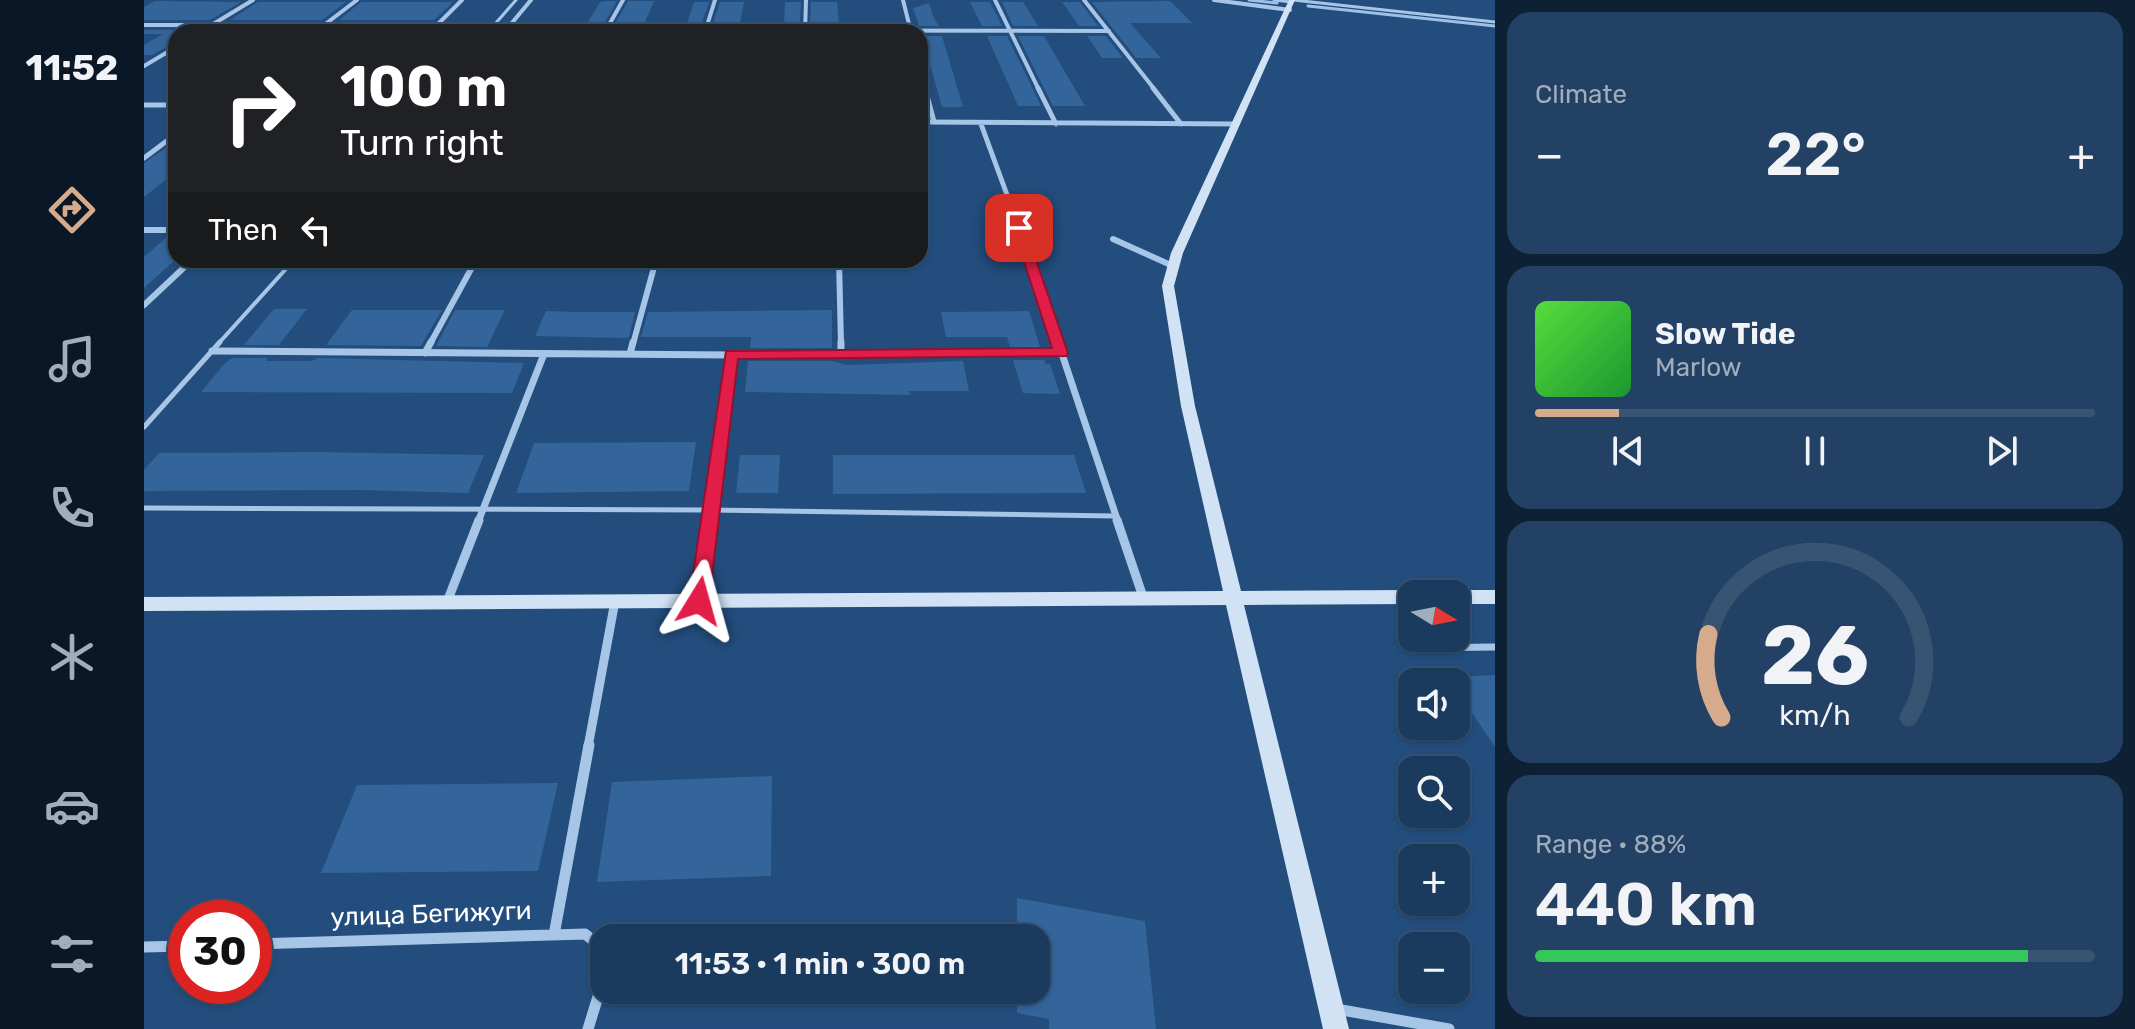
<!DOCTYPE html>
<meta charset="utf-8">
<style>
:root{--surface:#1a3a5e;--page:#234164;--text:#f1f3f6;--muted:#9fadbc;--line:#385473;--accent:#d6ab8b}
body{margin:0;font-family:Rubik,sans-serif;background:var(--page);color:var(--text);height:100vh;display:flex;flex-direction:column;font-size:30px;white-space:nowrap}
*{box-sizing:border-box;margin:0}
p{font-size:26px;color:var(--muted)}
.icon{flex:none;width:44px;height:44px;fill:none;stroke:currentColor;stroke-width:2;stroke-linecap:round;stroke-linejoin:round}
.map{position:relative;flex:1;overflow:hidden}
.drawer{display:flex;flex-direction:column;gap:12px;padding:12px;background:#0e2034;width:640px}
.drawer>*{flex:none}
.guide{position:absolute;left:24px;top:24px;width:760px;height:244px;border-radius:24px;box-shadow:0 2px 6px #0004,0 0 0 2px var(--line);background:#202124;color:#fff;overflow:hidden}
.needle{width:52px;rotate:100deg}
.buttons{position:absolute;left:1254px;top:580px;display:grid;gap:16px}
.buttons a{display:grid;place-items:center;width:72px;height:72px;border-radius:16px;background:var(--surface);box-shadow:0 2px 6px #0004,0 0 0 2px var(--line);font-size:40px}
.speed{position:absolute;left:24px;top:900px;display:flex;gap:16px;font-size:40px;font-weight:700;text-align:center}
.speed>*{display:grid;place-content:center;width:104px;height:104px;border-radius:50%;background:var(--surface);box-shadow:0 2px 6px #0004,0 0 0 2px var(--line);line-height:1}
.speed .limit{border:12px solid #d22;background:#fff;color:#111}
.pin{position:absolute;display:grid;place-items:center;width:68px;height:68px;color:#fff;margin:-34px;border-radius:16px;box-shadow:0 4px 12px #0006}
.me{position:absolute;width:88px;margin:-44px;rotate:8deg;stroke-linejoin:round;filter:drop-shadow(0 0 6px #0008)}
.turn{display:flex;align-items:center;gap:28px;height:168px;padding:0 40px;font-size:36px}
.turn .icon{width:104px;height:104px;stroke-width:2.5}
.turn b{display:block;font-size:56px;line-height:68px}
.then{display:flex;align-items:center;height:76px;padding:0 40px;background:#0003;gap:16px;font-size:30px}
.big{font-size:60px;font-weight:600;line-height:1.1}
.drawer .tile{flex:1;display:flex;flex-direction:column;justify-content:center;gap:12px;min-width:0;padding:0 28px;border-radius:24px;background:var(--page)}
.drawer .dial{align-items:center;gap:0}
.dial svg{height:208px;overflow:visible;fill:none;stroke:var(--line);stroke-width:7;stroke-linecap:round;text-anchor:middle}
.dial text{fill:var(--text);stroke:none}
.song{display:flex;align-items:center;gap:24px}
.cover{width:96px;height:96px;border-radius:12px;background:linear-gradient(135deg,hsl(110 70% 55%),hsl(130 70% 35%))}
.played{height:8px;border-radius:4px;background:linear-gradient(90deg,var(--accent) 15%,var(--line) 15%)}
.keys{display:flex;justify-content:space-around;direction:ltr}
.heat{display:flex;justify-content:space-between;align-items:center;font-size:44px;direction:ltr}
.charge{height:12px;border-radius:6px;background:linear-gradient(90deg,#34c759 88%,var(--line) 0)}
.trip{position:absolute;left:446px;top:924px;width:460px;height:80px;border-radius:24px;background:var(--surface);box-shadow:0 2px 6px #0004,0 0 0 2px var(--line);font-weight:600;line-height:80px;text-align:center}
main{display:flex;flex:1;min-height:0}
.menu{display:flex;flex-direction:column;width:144px;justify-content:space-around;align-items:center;background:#0a1726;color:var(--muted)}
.menu .icon{width:56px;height:56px}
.menu .current{color:var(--accent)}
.menu b{font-size:36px;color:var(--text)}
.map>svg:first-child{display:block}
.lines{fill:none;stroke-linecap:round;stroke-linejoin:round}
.stream{stroke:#9cc0e7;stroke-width:3}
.building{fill:#33649a}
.lane-far3{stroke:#a7c5e6;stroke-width:3}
.lane-far2{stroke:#a7c5e6;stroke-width:4}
.lane-far1{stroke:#a7c5e6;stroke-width:5}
.lane{stroke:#a7c5e6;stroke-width:7}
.street-far5{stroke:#a7c5e6;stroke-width:4}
.street-far4{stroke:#a7c5e6;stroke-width:5}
.street-far3{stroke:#a7c5e6;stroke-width:6}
.street-far2{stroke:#a7c5e6;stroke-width:7}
.street-far1{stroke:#a7c5e6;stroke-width:9}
.street{stroke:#a7c5e6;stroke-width:11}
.secondary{fill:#d1e2f5;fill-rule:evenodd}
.route{fill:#e11d48;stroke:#92132f;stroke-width:2}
.labels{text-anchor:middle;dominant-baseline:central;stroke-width:8;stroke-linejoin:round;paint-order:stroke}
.near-street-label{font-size:26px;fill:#fff;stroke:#234d7d}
</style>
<main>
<nav class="menu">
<b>11:52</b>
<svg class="icon current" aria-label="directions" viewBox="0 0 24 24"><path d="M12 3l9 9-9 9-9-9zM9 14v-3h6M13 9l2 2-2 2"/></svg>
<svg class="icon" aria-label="music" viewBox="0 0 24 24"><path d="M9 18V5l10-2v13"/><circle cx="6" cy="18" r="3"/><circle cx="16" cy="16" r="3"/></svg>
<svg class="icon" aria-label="phone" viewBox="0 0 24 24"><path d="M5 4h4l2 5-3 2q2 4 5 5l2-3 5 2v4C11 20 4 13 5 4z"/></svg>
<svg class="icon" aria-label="climate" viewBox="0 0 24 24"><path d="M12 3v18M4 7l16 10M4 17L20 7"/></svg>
<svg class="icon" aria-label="car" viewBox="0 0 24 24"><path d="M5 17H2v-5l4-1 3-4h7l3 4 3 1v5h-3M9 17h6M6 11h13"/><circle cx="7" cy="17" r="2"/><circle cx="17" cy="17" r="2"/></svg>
<svg class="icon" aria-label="filters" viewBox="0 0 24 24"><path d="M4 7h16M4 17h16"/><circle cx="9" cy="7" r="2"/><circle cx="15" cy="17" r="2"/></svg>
</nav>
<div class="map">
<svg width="1351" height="1029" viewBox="0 0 1351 1029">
<rect width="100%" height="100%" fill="#234d7d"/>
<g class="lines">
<path class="stream" d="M1105,0L1133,3
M1164,6L1351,26"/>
</g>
<path class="building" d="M11,1L97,2L66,20H0V7Z
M461,1H473L461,22H444L456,2Z
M484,1H510L501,22H472Z
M1026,1L1048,23H986L1017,58H992L948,2Z
M114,2H202L178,20H86Z
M217,2H309L290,20H195Z
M550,2H565L558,23H543Z
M576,2H600L596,23H569Z
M641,2H657L656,23H640Z
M667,2H693L695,23H666Z
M826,2H846L858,26H838Z
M858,2H879L894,26H869Z
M918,2H936L954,26H935Z
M785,3L789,16L795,26H775L769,8Z
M0,30H52L32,32V42L8,55H0V45L19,34H0Z
M778,36H798L819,107H798Z
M843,36H863L897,106H874Z
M874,36H900L941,106H909Z
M943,36H962L979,58H958Z
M32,141V172L0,197V163Z
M24,236H32V259L0,288V257Z
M130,309H163L135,345H100Z
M208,310H298L277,346L182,345Z
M311,310H361L343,347L292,346Z
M688,310V348H606L607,337H497L504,312Z
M402,311L434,312H491L485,337L481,338L391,336Z
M885,311L896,347H866L863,337H802L797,312Z
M89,358H124L122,361H168L173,358L380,363L368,393L57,392L82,362Z
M869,360H900L902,364H906L916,394L879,393Z
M604,361H688L703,365L819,361L825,391H765L766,395L601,392Z
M552,442L545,491L372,493L390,443Z
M171,452L340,455L324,493L216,490L0,491V470L15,453Z
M596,455H636L634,493H592Z
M689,455H930L942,493L689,494Z
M1351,675V747L1312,689V682H1307L1304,677Z
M628,776L627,876L453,882L468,782Z
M414,783L394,871L177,873L213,785Z
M873,898L1001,921L1012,1029H905V1019L873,1013V990H892V938H873Z"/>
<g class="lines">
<path class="lane-far3" d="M1130,0L1147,2
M1149,0L1351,22
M344,32L372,0"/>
<path class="lane-far2" d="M74,344L150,260"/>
<path class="lane-far1" d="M0,427L76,342
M0,508L566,510L971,516"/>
<path class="lane" d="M1269,648L1351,647"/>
<path class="street-far5" d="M759,0L767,32
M851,0L895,90
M940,0L1011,90
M1070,0L1146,10
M0,25H294
M362,30L965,31
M362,30L387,0
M56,32L109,0
M171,32L213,0
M286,32L318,0
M461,32L479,0
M561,32L571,0
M661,32L662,0
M0,66L32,47
M776,69L782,90"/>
<path class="street-far4" d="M781,88L790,122
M894,88L912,124
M1009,88L1037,124
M0,105H32
M776,122L1093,124
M837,124L866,203
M0,158L32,134"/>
<path class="street-far3" d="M865,201L915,344
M0,230H32
M969,239L1029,266
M695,260L697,344
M0,305L48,260
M286,344L332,260
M489,344L512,260"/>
<path class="street-far2" d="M697,342V354
M914,342L974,522
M68,351L587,355L917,353
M281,353L287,342
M486,354L489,342
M334,522L400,354
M565,522L587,355"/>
<path class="street-far1" d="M973,520L999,597
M555,601L565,520
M303,602L335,520
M444,747L471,601"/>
<path class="street" d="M410,935L445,745
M110,944L441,934L460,949
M0,947L42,946
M1192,1009L1305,1029
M444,1029L460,977"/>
<path class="secondary" d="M1145,0H1151L1039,253L1030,286L1051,406L1097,591L1268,590L1275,594H1268V604L1100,605L1205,1029H1179L1082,605L0,611V597L1079,591L1037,406L1018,286L1027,253Z
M1312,590H1351V604H1312V594H1305Z"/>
</g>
<path class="route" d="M875,225L881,228L924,353L922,356L594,359L565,601L562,607L555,609L548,607L545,601L582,351L908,348L869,228Z"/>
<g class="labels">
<g class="near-street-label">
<text transform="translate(287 914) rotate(-2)">улица Бегижуги</text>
</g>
</g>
</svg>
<div class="buttons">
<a><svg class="needle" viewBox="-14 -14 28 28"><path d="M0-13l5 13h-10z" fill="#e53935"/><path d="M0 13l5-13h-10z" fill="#9fadbc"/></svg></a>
<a><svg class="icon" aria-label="sound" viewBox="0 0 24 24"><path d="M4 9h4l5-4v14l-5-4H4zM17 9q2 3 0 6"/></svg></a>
<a><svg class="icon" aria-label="search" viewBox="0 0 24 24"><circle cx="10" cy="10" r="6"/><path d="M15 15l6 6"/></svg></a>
<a>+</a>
<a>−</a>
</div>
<div class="speed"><div class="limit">30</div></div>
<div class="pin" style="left:875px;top:228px;background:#d93025"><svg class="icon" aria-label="arrive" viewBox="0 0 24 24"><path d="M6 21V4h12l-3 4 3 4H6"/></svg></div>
<svg class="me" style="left:555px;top:601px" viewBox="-20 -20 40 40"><path d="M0-17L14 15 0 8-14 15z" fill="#e11d48" stroke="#fff" stroke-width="4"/></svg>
<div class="trip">11:53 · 1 min · 300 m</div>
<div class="guide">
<div class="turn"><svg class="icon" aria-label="right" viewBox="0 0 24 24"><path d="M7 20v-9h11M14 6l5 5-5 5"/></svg><div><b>100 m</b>Turn right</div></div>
<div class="then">Then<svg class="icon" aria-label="left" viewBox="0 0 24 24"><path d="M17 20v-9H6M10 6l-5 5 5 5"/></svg></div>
</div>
</div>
<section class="drawer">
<div class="tile"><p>Climate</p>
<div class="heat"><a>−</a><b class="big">22°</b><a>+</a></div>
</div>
<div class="tile">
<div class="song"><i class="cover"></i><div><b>Slow Tide</b><p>Marlow</p></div></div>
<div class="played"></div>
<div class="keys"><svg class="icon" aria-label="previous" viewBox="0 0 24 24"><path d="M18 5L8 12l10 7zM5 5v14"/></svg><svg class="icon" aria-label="pause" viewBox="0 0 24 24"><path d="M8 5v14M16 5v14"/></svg><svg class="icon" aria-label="next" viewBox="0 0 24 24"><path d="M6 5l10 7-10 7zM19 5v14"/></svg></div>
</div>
<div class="tile dial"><svg viewBox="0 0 100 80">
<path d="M14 69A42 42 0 1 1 86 69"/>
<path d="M14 69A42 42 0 0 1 9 37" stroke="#d6ab8b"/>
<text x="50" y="56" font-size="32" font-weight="700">26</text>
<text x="50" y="72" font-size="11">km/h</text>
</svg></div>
<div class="tile"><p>Range · 88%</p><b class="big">440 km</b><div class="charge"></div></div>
</section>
</main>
